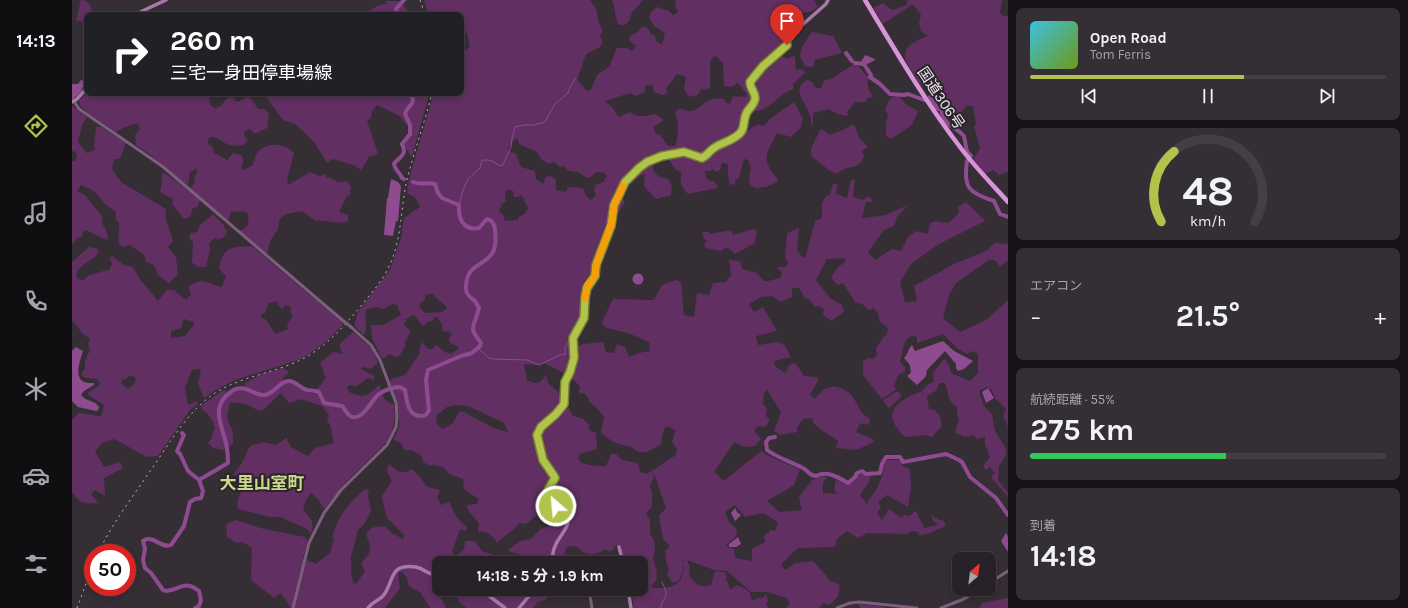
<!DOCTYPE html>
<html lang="ja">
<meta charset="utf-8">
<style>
:root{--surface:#282228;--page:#342f34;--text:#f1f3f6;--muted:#a5a4a8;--line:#443f45;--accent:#b2c34c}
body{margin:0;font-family:Karla,"Noto Sans JP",sans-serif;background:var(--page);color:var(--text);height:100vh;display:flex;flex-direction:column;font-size:15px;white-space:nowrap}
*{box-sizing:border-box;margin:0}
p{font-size:13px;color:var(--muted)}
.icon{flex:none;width:22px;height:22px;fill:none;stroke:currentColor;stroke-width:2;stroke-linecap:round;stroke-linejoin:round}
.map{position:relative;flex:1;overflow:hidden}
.panel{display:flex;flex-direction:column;gap:8px;padding:8px;background:#161316;width:400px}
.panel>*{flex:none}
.hud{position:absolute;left:12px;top:12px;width:380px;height:84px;border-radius:8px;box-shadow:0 2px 6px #0003,0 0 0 1px var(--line);background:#202124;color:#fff;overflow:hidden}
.needle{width:26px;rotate:28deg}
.tools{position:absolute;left:880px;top:552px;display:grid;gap:8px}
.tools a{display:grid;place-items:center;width:44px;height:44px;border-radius:8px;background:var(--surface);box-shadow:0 2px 6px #0003,0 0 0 1px var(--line);font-size:20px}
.speed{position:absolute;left:12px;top:544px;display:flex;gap:8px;font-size:20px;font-weight:700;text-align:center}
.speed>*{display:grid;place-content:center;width:52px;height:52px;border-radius:50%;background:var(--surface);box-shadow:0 2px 6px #0003,0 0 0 1px var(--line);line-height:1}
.speed .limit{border:6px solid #d22;background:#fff;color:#111}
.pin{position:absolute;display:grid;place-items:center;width:34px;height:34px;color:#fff;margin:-41px -17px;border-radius:50% 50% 50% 0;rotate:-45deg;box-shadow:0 0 4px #0007}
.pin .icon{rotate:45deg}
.me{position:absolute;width:44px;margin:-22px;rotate:333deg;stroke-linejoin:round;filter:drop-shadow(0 0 3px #0008)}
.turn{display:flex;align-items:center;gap:14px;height:84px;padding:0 20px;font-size:18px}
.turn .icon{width:52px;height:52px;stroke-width:2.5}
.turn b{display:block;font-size:28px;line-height:34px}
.big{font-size:30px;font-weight:700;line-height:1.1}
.panel .card{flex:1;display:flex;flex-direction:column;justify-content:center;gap:6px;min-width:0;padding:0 14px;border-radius:8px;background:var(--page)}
.panel .dial{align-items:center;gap:0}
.dial svg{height:104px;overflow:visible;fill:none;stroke:var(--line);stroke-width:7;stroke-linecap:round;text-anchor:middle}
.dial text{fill:var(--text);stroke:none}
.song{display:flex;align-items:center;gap:12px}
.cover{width:48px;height:48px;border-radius:6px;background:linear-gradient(135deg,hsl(190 70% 55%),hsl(80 70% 35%))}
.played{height:4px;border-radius:2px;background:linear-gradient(90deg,var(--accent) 60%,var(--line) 60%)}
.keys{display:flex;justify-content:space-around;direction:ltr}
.heat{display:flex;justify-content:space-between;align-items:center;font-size:22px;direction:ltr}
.charge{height:6px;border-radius:3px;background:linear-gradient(90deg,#34c759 55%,var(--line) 0)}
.trip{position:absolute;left:360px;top:556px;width:216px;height:40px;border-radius:8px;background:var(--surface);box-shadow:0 2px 6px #0003,0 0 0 1px var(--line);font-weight:700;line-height:40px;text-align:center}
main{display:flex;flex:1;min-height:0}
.tabs{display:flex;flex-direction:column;width:72px;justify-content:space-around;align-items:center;background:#100e10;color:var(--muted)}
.tabs .icon{width:28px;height:28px}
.tabs .selected{color:var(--accent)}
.tabs b{font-size:18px;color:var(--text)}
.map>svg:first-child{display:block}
.green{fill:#612f62;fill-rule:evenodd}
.water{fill:#8f4b90}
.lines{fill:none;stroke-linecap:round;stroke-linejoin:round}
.stream{stroke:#8f4b90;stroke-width:1}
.river{stroke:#8f4b90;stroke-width:4}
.tertiary{stroke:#7d5f7d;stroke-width:3}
.secondary{stroke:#a879a8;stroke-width:3.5}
.trunk{stroke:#d894d8;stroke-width:4.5}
.rail{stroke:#bab5ba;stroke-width:1;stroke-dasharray:2 4;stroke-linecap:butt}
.tertiary-bridge{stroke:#7d5f7d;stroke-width:3}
.route-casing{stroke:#747f31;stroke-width:10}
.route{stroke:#b2c34c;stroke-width:7}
.slow{stroke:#f59e0b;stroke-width:7}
.labels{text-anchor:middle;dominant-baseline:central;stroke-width:4;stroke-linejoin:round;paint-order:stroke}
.street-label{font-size:15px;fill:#eae5ea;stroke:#2b242b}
.quarter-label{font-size:17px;font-weight:bold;fill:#cad88b;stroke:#2b242b}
</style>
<main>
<nav class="tabs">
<b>14:13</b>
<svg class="icon selected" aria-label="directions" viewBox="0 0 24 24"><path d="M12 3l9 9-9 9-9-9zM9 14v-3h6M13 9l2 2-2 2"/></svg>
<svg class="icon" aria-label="music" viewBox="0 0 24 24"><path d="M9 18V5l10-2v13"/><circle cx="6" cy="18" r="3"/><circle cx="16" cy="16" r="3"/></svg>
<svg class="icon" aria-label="phone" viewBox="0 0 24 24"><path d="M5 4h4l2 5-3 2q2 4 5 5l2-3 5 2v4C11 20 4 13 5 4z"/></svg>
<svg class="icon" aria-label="climate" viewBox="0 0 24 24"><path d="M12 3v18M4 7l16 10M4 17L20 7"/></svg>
<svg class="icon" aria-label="car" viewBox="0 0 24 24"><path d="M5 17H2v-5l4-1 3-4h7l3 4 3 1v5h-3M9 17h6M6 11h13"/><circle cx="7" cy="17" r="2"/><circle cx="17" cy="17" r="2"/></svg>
<svg class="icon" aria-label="filters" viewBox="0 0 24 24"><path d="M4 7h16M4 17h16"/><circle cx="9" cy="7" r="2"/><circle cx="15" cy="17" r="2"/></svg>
</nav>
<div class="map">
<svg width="936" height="608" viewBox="0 0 936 608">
<rect width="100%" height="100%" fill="#352e35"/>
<path class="green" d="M9,0C18,0 19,8 21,15H15V23L4,20Z
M352,0H518L525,11L526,21L531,30L528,37L531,42L528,47L514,54L505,80L515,91L519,90L525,75L537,67L545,48H555L560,51L564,46L558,41L557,38L559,35L565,33L570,26L576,28L579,34L583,35L584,41L590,45L593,33L582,26L577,17L579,12L585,7L597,11L601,15L606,12L603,5L604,0H742L746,7L738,12L725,13L722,15L717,14L715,11L712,9L705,13L703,24L711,26L715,31L721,30L722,33L713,46L714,49L710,56L716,59L720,56L723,57L724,70L729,69L734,72L721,84L722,89C704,94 699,113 678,111L676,116H672L670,127L676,131L682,126L688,124L689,126H692L699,118L722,102L731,118L729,127L719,137L705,133C694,155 688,159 706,179L705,182L694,187L683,188L676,183L678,182L677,177L679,168L676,160L672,159L667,178L663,181V184L658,185L656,175V164L650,163L648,170L645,172L640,169L638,171H633V175L637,181H641L645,185V188L616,194C610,187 606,182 610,173L604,170L597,160L581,163C579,174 587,177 596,179L600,186L599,195L584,199L572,186L573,175H569L557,185L551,184L547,192L553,202L545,215H540L522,275L514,286L511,294V316L509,322L500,335L499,341L501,360L498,369L495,375C487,370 480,368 473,363L466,365L452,364L455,380C466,386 468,383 474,375L476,383L486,392L491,402C489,404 488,408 486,410C477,421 465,424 464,441L469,429L492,406L497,408L501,416L512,419L514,423L517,424V429L520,432H524L525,449L508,454L506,458L508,462C515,465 526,467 534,466L539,454H544L550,460L565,463L567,467L568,472L575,474L604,455L605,449L600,442L604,430L594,426L591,432L589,444C576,452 570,457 558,446C547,446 537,440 529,433L532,417L524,407L517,402V399L512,393L508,394L507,392L508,387L503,381L496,377L504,358V352L506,346L511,344L531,342L534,352L542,353L545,344L553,347L557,357L567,353L578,351L577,342L556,333L535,328L529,324L541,299L582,300L590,285L604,280L609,282L612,315L622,317L625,293L637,295L641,283L654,282L659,275L657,260L668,261L670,269L685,273L692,281H696L708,278L710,273L705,267H714L716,263L713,257L715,233L727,228L725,250L731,258L734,255L743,221L750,218V203L754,196L758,195L761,184H765L764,194L775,198L779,180L783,179L781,197L791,200L797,196L801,202H794L790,218L814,215L836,205L825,217L822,226L812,230L796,252L803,260L820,249L829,251L836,237L844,231L856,234L858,223L863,221L876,223L887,213L886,207L894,202L913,221L867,244L839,264L828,282L833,302L845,301L842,286L882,264L914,251L923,243L936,244V260L928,267L923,260H917L884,283L877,295L871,318L888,332L914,320L936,300V427L931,416L934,409L923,398L920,390L915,387L907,391L912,406L920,414L923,431L934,448V455L927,466L926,480L936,493V497L919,477L923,473L918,467L914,470L911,466L918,457L913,445V437L904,439L902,435L893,437L883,433L887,419L885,414V407C875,402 877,392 873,383H867L865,390L855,396L857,409C867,410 871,419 869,427L864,432L861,437L851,435L833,437C816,420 814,409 838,396C842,394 847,393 850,391C852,389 854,386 856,384L860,383L862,381L861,373L871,360L873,359L877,365L879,373L898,381L906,373V354L901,351L895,354L885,348L871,334L845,343V337L840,335L833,341L828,362L833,367V372L827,374L822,385L824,390L810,399L791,375V361L796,358L801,359L805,355L804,348L812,336L815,334L816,328L808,322L806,313L801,308L797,310L790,304L784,303L771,283L766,285L759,278L765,268L774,261L773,258L755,259L744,280L758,298L770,305L772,312L759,321L751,315L752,309L747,306L743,307L737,299L733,298L727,288H720V297L708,302L700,296L689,297L677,304L682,312L691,307L705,331L684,336L686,345L707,342L713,346L719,357L702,361L703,366L713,373L715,371L716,366L721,363L724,364L732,376L743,377L747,379L738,395L742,399C746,396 749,391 753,389C757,387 761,386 765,387C786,391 782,410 797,418L798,422L795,425L788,423L784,432L800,439L802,441V442L784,450L764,448L766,441L748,429L741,423V420L740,418L731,419L725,428V432L709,435L702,431L709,412L695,390L692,393L691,404L695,408L694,416L698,420L694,427L686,426L682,431L689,439L683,446L672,447L662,442L642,472L652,481L689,451C701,459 715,463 728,470L722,485L695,501L707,512L730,510L727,497L740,480L744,479L749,476L755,477L751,483V493L765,494L762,489L764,480L770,481L775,485L783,480L786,475L790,473L794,476H799L797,482L788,495L795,504C797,498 801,495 804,490C806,486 807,483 809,479C812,474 811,466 815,460H827L830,465L838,469L839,487L836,507L815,495L806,502L809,507L805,513L810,520L817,509L830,518L832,514L837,516L844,511L852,528L866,525L861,520L859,515L867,520H871L874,526L855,534L847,535L846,532L840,531L835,534L795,533L786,538L775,531L765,539L763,547L726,548L709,564L713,570L724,563L741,561L753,574L757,580L768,585L766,596L758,605L751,603L747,608H714L716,606L718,605L715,598L695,592H679L655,571L642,570L615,560L618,568L617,574C621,583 629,589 639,585L643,571L653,572L655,576L654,579L656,583L658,589H659L665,585L674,589L678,593L679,598L681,601L686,598H691L694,593L696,601L694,604L696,608H562L559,589H569V563H552L547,546H543L542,549L537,552L534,549C528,553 518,557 511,552C508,550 507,547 503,546L495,547L492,554L493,559L499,560V563H466L465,560L436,551L437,549L448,541L459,539C467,530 472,524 485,527L488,521L493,520L492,516C483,513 472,506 464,511V516L454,524L447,523C445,528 430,538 425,543C420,535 416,531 406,532L407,523L398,513L395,507L396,505L405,504L407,499L394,491L391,487L392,483L391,479L377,474L371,467L360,465L358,466L351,462L350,456L339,450H332L329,443L321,439C323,436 326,431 327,427C329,412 322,397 317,382L319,379L333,375L348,353L347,350L350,342L356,349H360L365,345L373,352L379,354L387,348L386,346C380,345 378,344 377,338L380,335L378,332L371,331L370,324L365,317H362L361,321H357L351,326L342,315L334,319L332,325L339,331L333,342V347L327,356L322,357L318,354L310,359L300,338L299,325H311L329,315L325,305L321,304L311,309L305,307L295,309C291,317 297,326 292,335L282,326L286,312L318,270L329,238L332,218L348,207L343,197L335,193L337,179L362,93H389V54L398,47L395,33H389V15H357ZM644,56L651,63L652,86L659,87L666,83L675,94L673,97L661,96L658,104L654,103L652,99C632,96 630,110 618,111C615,111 611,109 608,108L603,112C607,124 607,134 603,146H596L588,134L585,135L581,127L590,122L591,119L583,114C574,116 566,118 558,112L547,117L540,107L533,101L558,93L564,96L573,92V85L581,86L582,92L591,95L596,93L594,89L605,74L614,77L612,89L616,95L622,97L626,94L629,89L633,90L638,88V63L641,57ZM444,138L446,140L447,144L465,152L469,159L477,164L482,162L488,167L492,166L497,171L506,172L515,178L519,177L524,172L533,173L535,176L531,182L523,185L522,191L524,195L519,200L515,197L511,188L496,187L494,192L484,190V180L479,176L474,177L471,184L464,179L463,171L449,167L444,154L435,150ZM437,189L441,191L442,197H445L450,195L456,208L453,214L447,217L446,220L433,221L431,214L428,213L427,209L429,207V204L434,202L433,192ZM361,294C364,299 371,302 375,308C371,314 360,312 353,313L347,306L349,302L353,300V295ZM383,405L396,406L432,423L436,432L424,429L390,411L387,412L381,423L371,429L365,424L364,416L375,407ZM579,472L583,476L594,508L587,516L591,539L598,546L593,551C595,558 593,563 597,569L595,574L600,583L607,581L611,569L610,565L611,559L613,560H612L610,564L612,569L608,581C601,588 589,590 579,587L584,580L585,572L581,559L583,549L582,540L578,534V520L574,513L580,507V493L578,486L582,477ZM663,505L673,517L691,513L706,522L703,531L699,530L692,536L693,542L680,549V561L663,558L662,549L657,548L654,545L662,538L665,533L664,528L657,522L653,512Z
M540,0H571L559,14C559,21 554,26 547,25C542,17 544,8 540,0Z
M835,0H930L928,13L931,16H936V172H935L927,175L921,170L913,175L901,160L908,148L902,127L904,124L901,106H894L888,116L878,108L863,85L849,86C834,61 819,49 856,36L849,31L847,24L849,15L841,4L811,24L801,8L811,3L820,10L835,5Z
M315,1H327L336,11L334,15H267L273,11L291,14L307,5L314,4Z
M740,32L761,36L770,53L742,60V66L738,67L732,66V63C722,54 734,41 740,32Z
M782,64C789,67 792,73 797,78C794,85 797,91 801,97L796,98L793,102H783L775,112L776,116L766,114L756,109L741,113V126L739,124C741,107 715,92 735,80L740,82L744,88H750V85L753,80L759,79Z
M15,93H64L65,96L69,95V93H145L138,96L137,100L139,106L143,108L149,106L154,99L160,96L165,102L177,96L186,109H192L197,113C195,118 197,123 195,128L183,134L178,129L173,131L172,135L176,140L171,145C166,146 160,146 155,144C147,141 148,137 138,137L135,143L140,146L142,153L155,160L161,153L169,155L172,160L169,167L172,170L181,165C182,162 183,156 185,153C194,141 213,143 222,153L215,180L216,185L238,172L247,176L253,174L255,178H259L266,182L275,181L279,187L278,195L274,198L267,212L276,215V220L275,222C264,224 255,220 244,221L230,211L215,214L208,218L206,229L198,241L195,254L168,231L176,225C178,208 172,212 159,212L156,221L118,188L123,182L122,177L125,173V168L118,172L116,186L80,156L64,145L63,135L68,129L66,123L53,127L44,132L17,114L8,106L7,101Z
M191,93H354L357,95L340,157L331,144L338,133L339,128L332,122L328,116L305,105L300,111L299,118L295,121L306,154L297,157L289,170L281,165L261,159L255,163L242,142L223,124L211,120Z
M827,96L835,105L846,111L840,125L819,139L814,136V123L816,114L813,110C816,101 817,97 827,96Z
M0,106L15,117L10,125L6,142L15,153L23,150L22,144L24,127H29L54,143L48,159H42L40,169L49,182L94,209V220L101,241L96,247L104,257L106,274L97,283L86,275L82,265L74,262L72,255L58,245L51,247L47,244C45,236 48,231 47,222L44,220V212L33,204L22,191L9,185L5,191L13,195L30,216V223L35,232L36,240L30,238L14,230L11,232L10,237L5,238L0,245V161H3L5,157L4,152L0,151Z
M779,125H782L788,139L796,147L790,151L792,156C787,172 776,163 765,174L758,171L739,156V149L748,130L750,129L758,135C766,131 773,130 779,125Z
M91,172L105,182L128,200L125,207L121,208L118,217L112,219L100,204L101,199L88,192C91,184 88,179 91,172Z
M141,214L151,224L155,232L152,237L146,240L143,238L137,243L138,250L134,267H125L120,262L121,243L117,237L119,233L125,232L127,226Z
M682,229L685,231L683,243L663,254L656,248H653L648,251L634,248L632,245L635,241L632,238L630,232H636L638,234L659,230L661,235Z
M180,246L272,324L250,345L229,359L163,380L142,391L132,398L126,384L129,369L120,370L113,388L116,405L125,401L126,404L118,410L86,456L75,457L42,439L30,443L23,451L32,467L48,462L51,468L32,478L33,496L23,490L19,494L26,503C11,504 9,504 0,492V420L7,413L27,416L30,415L32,405L16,395L17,392L27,386L28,382L25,379L13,378L10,376V372L13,369C13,367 13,364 13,361C15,354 20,352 16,344L18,339L11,334L0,320V262L17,247L26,249L27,251C23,262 7,261 4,277L9,280L13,279L17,275C24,274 29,271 37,270L40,264L38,258L40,256L52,265L61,267L67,278L86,301L95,290H102L114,300L119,294L116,287C133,276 134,284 150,287L154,276L147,269C151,246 159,247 180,246ZM206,301V305L210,309L213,305L218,306L220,317L215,325L216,329L203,334L195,321L189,317V314L193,313L197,303ZM112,319L122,322V325L113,336L99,338V331L109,328ZM58,375L64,378L62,384L56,389L49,383L51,380L54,379Z
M281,332C293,342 302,348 306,363L299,369L291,367L289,369L302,376V380L296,378L285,386L277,385L275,387L277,392C294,399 294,396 307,385L313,400L322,405L323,417L320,430L313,444L273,483L252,509L246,499L239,493L234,500L231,510C239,518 243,522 239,534L235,529L208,517H198L166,509C164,499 167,500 169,492C170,486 167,480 165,475H161L170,463L178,446L192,442L204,445L214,438L219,447L236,456L243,448L262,443L258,424L255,422L257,415L250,406L229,399L217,403L209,393L191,410L186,411C177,404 170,402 158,403L155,417L161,432V444L151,450L141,448L136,443L139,439L143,427C140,420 137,413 130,410L129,406L151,390L161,393L164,391L172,390L173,383L190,374L211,368L217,372L211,378V382L223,384L241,394L254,378L248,363L261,352L271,354L267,345Z
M826,391L830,396L818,407L816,408L811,400Z
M318,464C323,471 332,476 340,469L349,478L354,486L368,490L365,497L369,505L378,502C381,513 386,520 395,527L394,531L388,529L380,552L383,556L392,550L393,541H403L410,551L419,554L431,563H367V589H376V594L369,598L374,608H358L349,593L337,586L335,578L330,572L326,573L328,588L313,608H219L209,593L202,598L179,580L180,548L171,542L165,543L155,537L154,524L164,520L188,528L233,537L236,541L231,558L244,564L258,553L262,538L260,537C268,513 275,506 293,489L297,491L296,496L299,511L293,523L286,530L279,557V575L282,583L284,584L293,571L289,563C301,550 300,550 294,534L299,528L309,526L314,527L320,533L331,539L332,535L315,518L311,503L310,496L320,481L315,471L316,465Z
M386,589H488L473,600L466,602L461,608H395L388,603L383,593Z
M936,598V608H908L910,603Z
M787,604L813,607V608H788Z"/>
<path class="water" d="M793,55L803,59V60L793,65L789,62Z
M9,80L13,81L9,92L0,100V84H6Z
M319,179L326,182L329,186L326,221H324L321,236L312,235L315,198H316Z
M560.5 279a5.5 5.5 0 1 1 11 0a5.5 5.5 0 1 1-11 0Z
M871,341L882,351L901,361L892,369L886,371L884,368V364L873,351L855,370L854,376L845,385L835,376L839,373L838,365L832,358C836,354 836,349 840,345L843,351Z
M4,347L11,351C9,358 1,377 12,382C15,383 19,383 22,383V385L12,391L9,395C14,402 23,400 27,407L26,410L24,411L6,407L0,401V351Z
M916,388L922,398L914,403L910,392Z
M663,508L665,512L669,515L663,521L659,513Z
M934,533L936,537V552L929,541Z
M666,537L669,544L664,547H657V544Z"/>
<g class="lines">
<path class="stream" d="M387,205L391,190L396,179L408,168L410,160H417L429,166L431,165L439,147L440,138L443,127L452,125H462L473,122L483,104L496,93L499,85L504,78
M505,332L508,331L515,318L514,312
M406,348L417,358L421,359L455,360L467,365L490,354L493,355V348L501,334
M589,608C588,602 595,598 594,592C593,588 591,585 590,582"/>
<path class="river" d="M326,15L324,9L332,0
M774,53L780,61
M783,63L792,64L799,75L798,77L808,84L818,94L832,95L836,94L852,100
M858,97L865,108L869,110C874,129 882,124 892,136L895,152L899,156
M895,161C891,188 897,193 922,201L928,214L936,217
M332,179L330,178C328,172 323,171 322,164C324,160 332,156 332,151C332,148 331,146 330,144L338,134V125L333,114C335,104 346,105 338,93
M110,433L112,435L105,451L108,454L116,471L127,480
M703,437L697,438L694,442L695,450C706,458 719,462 731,468C737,471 736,475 744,476C754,470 766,477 776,483L783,477L785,473L790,471L794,474L808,473L810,464L814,457H828L831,462L874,454L887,460L890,462L898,477L924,498L936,515
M123,608L127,606L129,600L127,591C112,579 108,590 94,591L91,590L79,573L73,568L71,560L73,549L71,541C81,534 89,549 99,545L112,526L118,502L123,499L129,498L130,495L131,491L127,480L156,463C156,454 155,445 152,436C148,422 142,408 154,396C157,394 160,390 164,389C175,385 182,396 193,395C199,394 203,389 208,385C221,375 225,387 235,390C240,391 243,390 247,392L252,403L270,406C273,409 275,414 278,416C290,423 300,399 307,394C312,390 322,387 328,387L333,390C335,400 335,416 349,416C354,416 355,414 357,410L354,380L356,370L389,356L400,353L408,346L409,343C394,324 404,327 407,307L405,305L403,301C397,297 393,293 394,286C395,265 409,267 419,255C424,249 424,238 423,230C423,225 420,220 415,219L407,228C391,231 386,218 387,205L370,198L366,193L363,184C355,182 348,185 341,182"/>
<path class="tertiary" d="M2,101L7,109L90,166L269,319
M917,583L936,571
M517,589L520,608
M221,608L237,543L252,513L269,490L315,445L324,427L325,417L324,403L308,360L299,345L279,327
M765,608L778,603L787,602L845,608
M869,608L892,599L908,589"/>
<path class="secondary" d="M62,15L94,0
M0,102L5,99L15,88
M547,547L551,563
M480,563C480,556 481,550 484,544C491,529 506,523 485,509L483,499L476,493V488L483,478V476L471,460L465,435L469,427L484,414L492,403L493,381L498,372L502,358L501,338L512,318L513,298L515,288L523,276L524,265L540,222L542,205L553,182L570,165L592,155L612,152L630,158L642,148L659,139L668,133L671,126L673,116L683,100L682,94L678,87V81L691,66L715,45L729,26L754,4L756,0
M408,589L433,608
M556,589L559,608
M296,608C300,602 306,601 311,596C323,581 316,563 344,567C354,569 356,576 367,575
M447,608L457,596L466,593L469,589"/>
<path class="trunk" d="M793,0C823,50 853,101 888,147C902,166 920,184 936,202"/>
<path class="rail" d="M348,0L353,15
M26,553C41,522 62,495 81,467C99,441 116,411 143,393C167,378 195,374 222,363C250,351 269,330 288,307C296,297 305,287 312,276C331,244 327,215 335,180C342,151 353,122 360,93
M5,608L21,565"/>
<path class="tertiary-bridge" d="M269,319L279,327"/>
</g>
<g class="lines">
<g class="route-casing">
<path id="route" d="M484,506C484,497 477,498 476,490L483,478L482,476L471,460L465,435L469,427L484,414L492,404L493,382L498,372L502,358L501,338L512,318L513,298L515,288L523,276L524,265L539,226L542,205L547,195L553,182L567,168L575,162L590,156L612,152L630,158C635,156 637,151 642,148C650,142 662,141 669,132C673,127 671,119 675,112C678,107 682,105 683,99C684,93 678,89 678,82L691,66L715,45"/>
</g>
<use href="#route" class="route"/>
<path class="slow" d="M513,298L515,286L523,276L524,265L540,222L542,205L551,186"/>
</g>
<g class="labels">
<g class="street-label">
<text transform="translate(869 98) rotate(56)">国道306号</text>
</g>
<g class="quarter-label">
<text x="190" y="483">大里山室町</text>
</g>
</g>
</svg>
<div class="tools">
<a><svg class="needle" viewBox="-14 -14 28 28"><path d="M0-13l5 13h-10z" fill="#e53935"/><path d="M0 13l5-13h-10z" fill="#a5a4a8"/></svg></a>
</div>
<div class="speed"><div class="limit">50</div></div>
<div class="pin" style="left:715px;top:45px;background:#d93025"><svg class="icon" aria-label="arrive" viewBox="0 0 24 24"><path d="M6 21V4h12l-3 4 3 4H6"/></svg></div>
<svg class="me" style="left:484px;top:506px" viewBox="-20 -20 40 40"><circle r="17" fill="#b2c34c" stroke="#fff" stroke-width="3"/><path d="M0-11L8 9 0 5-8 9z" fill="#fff"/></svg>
<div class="trip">14:18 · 5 分 · 1.9 km</div>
<div class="hud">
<div class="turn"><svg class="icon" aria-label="right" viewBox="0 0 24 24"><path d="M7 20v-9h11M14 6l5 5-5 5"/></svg><div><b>260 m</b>三宅一身田停車場線</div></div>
</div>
</div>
<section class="panel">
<div class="card">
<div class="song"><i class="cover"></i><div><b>Open Road</b><p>Tom Ferris</p></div></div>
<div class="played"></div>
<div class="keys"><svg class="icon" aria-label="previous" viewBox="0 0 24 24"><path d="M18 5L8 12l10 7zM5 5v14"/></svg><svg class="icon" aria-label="pause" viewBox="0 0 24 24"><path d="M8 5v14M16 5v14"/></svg><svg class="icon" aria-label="next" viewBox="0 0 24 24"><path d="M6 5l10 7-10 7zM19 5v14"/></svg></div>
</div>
<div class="card dial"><svg viewBox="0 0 100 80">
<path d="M14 69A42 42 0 1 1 86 69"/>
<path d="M14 69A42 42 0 0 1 24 15" stroke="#b2c34c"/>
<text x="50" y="56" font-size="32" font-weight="700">48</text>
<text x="50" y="72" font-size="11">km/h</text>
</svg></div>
<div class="card"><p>エアコン</p>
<div class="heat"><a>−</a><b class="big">21.5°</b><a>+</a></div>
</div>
<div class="card"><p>航続距離 · 55%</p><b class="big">275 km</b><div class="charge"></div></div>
<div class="card"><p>到着</p><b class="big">14:18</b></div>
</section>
</main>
